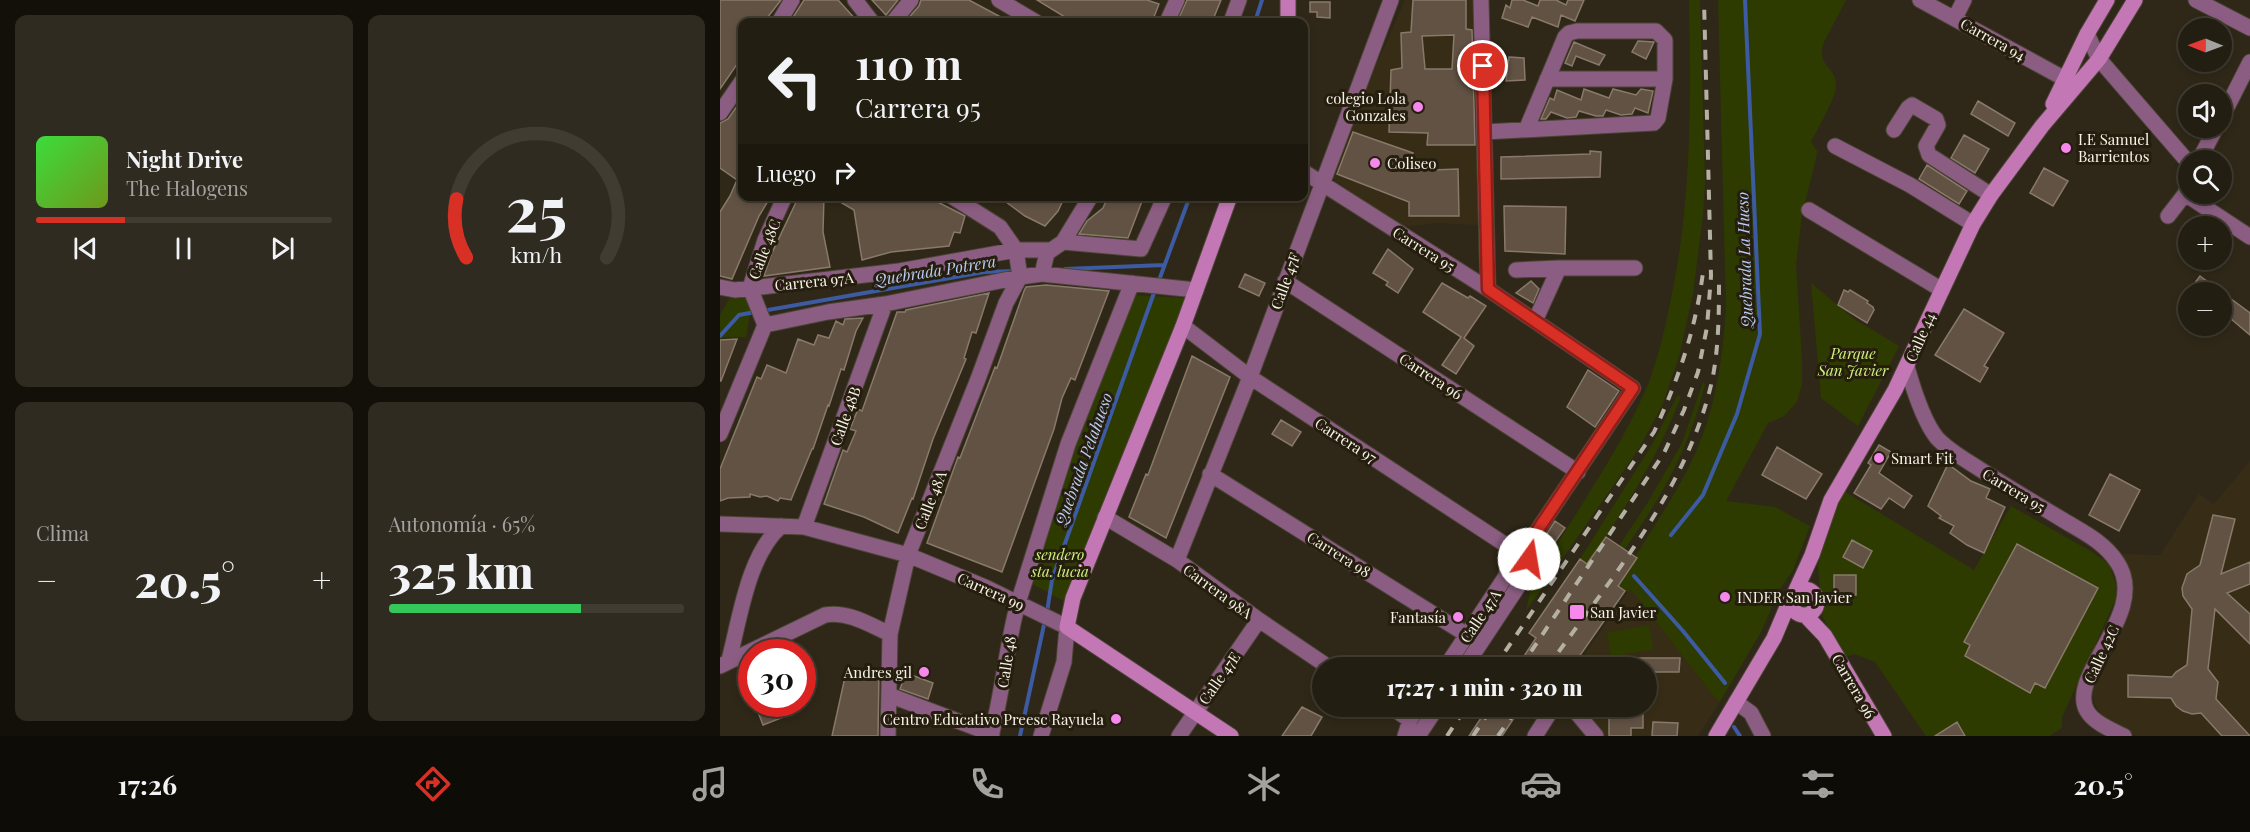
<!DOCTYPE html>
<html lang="es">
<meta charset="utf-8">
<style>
:root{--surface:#231e12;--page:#2f2b20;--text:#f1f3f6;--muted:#a3a29f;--line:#403c32;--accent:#d93025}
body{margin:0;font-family:"Playfair Display",serif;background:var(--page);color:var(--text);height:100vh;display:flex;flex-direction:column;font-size:22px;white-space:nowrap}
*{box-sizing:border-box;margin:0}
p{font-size:20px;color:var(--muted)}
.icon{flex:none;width:33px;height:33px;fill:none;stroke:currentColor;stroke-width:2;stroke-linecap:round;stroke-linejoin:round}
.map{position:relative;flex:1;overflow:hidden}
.panel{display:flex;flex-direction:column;gap:15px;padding:15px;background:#13100a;width:720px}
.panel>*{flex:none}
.banner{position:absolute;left:18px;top:18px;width:570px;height:183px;border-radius:12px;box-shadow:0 3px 9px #0003,0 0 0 2px var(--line);background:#231e12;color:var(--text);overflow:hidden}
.needle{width:39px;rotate:271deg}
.buttons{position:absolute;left:1458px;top:18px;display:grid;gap:12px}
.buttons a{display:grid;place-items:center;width:54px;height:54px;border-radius:50%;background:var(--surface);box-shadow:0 3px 9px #0003,0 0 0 2px var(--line);font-size:30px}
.speed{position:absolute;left:18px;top:639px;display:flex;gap:12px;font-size:30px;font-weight:700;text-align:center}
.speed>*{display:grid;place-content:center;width:78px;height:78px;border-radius:50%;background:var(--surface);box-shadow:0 3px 9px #0003,0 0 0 2px var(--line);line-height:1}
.speed .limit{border:9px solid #d22;background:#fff;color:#111}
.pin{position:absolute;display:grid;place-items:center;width:51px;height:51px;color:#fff;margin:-26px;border:3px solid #fff;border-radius:50%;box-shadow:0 2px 6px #0007}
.me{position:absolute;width:66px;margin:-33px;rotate:13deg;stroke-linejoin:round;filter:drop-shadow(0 0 4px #0008)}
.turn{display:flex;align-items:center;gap:21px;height:126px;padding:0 18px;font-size:27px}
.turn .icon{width:78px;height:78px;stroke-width:2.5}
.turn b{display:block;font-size:42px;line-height:51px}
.then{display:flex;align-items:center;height:57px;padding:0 18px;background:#0003;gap:12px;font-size:22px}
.big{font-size:45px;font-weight:800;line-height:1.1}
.panel .tile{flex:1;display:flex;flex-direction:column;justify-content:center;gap:9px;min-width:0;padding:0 21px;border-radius:12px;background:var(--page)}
.panel .dial{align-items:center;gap:0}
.dial svg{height:156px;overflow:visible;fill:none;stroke:var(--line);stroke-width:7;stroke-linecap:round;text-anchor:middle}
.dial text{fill:var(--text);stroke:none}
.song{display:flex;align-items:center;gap:18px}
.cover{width:72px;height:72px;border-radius:9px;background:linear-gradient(135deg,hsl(120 70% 55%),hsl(80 70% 35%))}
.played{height:6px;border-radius:3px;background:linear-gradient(90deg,var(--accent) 30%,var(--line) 30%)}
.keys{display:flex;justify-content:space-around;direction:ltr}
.heat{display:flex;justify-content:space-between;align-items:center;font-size:33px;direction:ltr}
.charge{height:9px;border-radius:4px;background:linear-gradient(90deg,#34c759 65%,var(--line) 0)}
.panel .tiles{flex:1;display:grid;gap:15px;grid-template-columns:repeat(2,1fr)}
.trip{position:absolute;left:592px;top:657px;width:345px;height:60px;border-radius:30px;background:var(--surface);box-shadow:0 3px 9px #0003,0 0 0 2px var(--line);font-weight:800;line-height:60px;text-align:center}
.tab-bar{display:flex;height:96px;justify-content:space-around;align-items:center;background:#0e0c07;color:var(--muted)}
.tab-bar .icon{width:42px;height:42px}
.tab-bar .on{color:var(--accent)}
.tab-bar b{font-size:27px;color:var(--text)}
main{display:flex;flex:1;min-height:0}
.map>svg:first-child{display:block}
.built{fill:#372d16}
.green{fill:#2e3b00}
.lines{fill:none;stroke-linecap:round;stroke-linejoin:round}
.stream{stroke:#3c5ba2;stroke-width:4}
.building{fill:#615244;stroke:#88796a;stroke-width:1.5;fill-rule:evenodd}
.street-casing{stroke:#4b4435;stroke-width:17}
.secondary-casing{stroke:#4b4435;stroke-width:17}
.street{stroke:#8b5d82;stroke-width:15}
.secondary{stroke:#c378b5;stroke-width:15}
.rail{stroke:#b5b0a4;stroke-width:4;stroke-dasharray:10 10;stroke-linecap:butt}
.route-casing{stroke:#8d1f18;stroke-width:15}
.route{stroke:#d93025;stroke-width:10}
.poi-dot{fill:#f688ec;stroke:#251e0e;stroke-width:2}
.labels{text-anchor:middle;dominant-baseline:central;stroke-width:6;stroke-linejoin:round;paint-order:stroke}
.street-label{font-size:15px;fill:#f7f2e8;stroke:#251e0e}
.poi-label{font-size:15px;fill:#f7f2e8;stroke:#251e0e;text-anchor:start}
.park-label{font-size:15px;font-style:italic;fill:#d2f27c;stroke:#251e0e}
.water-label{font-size:16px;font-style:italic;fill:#bacdf5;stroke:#251e0e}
</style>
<main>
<section class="panel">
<div class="tiles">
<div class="tile">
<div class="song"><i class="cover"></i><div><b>Night Drive</b><p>The Halogens</p></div></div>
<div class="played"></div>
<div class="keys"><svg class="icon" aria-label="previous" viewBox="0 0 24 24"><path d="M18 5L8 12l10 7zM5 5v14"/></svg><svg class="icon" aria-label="pause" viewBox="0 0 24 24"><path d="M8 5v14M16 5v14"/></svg><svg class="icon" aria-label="next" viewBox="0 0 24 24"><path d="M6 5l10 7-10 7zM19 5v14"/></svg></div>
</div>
<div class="tile dial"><svg viewBox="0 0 100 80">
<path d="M14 69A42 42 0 1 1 86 69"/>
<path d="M14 69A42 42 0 0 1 9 39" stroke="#d93025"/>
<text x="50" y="56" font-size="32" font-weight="700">25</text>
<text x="50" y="72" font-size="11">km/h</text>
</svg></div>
<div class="tile"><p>Clima</p>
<div class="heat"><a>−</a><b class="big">20.5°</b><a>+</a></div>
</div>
<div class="tile"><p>Autonomía · 65%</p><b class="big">325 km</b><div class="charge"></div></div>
</div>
</section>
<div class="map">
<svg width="1530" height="736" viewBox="0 0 1530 736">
<rect width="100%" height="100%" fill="#2f2818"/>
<path class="built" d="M685,0H758L762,153L758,225L716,223L681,227L608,175Z
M1530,461V736H1416L1384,719L1374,703L1373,692L1376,681L1395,649L1406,620L1408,602L1398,554L1440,555L1479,494L1494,504Z
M911,588L999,703L978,736H885L863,707L927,706V668H855Z"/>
<path class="green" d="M969,0H980L985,182L983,215L973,294L959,357L942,406L918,450L806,611L811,587C849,521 900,453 929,382C938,357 945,330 950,303C972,204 971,102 969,0Z
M998,0H1126L1103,44C1097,67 1117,67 1116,86C1116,97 1097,130 1091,142L1097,151L1096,159L1082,214L1076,265L1082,360V384L1077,402L1064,416L1048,423L1006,501L1055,507L1090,526L1073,570L1059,591L1041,632L999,703L911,589L908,592L899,586L917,559L915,557C936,523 959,490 975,454C996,408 1003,356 1006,307Z
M1091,283L1134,319L1179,346L1138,426L1101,398Z
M25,294L32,303L26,337H4L0,340V315L11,296Z
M414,295L465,298L353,606L305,580Z
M983,382L985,384C970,447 942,497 904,550L899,546L928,502L962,443Z
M957,396H960V399C937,459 903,512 867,564L860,559L933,443Z
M1122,490L1254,570L1291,506L1372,552L1389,564L1396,585V599L1342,717V728L1329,736H1245L1236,722L1215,736H1206L1155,662L1134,654L1123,658L1102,615L1098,567L1101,546Z
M929,625L933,649L891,657L887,633Z"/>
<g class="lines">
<path class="stream" d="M535,22L542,0
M345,269L444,265
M438,283L470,196
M42,311L264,272L295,271
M0,336L19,315L35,312
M951,535L983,495L1017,414L1040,334L1025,0
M914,576L963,631L1005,683
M327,612L332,580L435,290
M1014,727L1020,736
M300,736L325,620"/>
</g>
<path class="building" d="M0,0H61L44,22H22V57L0,89Z
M84,0H118L138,22H70Z
M152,0H178L166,15Z
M201,0H249L290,22H185L199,6Z
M317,0H427L439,4L432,22H353Z
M467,0H501L492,22H457Z
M693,0H746V29L752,30L755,145H707L708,133L669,132L671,70L682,68L681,33L691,32ZM734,35L732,69H705L702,36Z
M792,0H803L818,6L820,0H836L846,5L848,0H864L855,21L841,15L838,27L812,17L808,27L782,18L786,5L790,8Z
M590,2H610V18L597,17V12H590Z
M918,41L934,42L926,59L912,52Z
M854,42L885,55L879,65L856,56L852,66L845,63Z
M789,57L804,58L805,80L786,81Z
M864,89L889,98L893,89L916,95L921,89L933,91L928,113L915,108L912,114L901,115L886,110L883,116H876L859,111L856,117L847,118L831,112L826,119H821L830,98L834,100L837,90L861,100Z
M22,99V196H51L39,216L12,279L0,276V212L10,196L17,180L0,168V123L8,119Z
M1258,101L1295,123L1288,136L1251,114Z
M633,132L693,153L685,171L738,169L739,216H689V202L617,174Z
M1244,135L1269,149L1255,173L1231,158Z
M870,151L881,152L880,177L781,179V157L870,154Z
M1207,165L1247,191L1239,204L1199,179Z
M1324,168L1348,181L1333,206L1310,193Z
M79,196H104L103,232L110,267L44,276L51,255Z
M110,196H206L245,216L240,233L234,232L229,246L171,252L142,260L134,210Z
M278,196H345L338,211L325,226L305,216Z
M388,196H424L408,238L359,234L367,221L383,208Z
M784,206L846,207L845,254L785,251Z
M668,249L693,269L678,293L666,285L668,282L653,273Z
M525,274L545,283L539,296L519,287Z
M1480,276L1530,313V335L1504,313L1502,316V292H1476L1471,288Z
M811,281L819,289L813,303L796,293Z
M722,283L748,298L750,296L766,306L744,338L754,346L736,374L722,365L741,337L703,312Z
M326,285L389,291L355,380L351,378L342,398L334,429L282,572L207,543L238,457L240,458L275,367L277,368L304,291L306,287Z
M1124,290L1128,292L1130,290L1148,301L1147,303L1153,307L1154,310L1147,323L1118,305Z
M269,293L256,333L252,332L244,358L246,359L213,439L193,499L192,498L178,533L144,517L104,504L123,450L127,452L136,431L130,429L138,409L142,411L177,312H185L186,310Z
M1244,309L1284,333L1264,366L1268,368L1260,382L1215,355Z
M143,318L136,331L124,370L121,369L109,406L108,405L93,449H92L71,500L60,498L58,501L47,496L40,497L30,494V497L8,498L0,501V469L37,377L41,379L47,365L66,373L78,339L94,345L98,335L109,338L116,321L123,325L125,319Z
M17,339L1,381H0V340Z
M472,356L510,377L446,538L409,517L426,474L428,475Z
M868,370L899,391L875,427L847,407Z
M561,420L581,432L572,446L552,434Z
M1159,445L1171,452L1159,473L1192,496L1184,508L1169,498L1161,509L1134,493L1151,465L1148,463Z
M1057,447L1102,474L1086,499L1042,475Z
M1228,464L1251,481L1270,489L1266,498L1285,507L1264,553L1247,545L1230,533L1234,526L1219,518L1221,516L1208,506Z
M1390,474L1420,490L1399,531L1369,515Z
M1493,515L1515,519L1501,574L1530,562V584L1507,593L1530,614V644L1495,609L1488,669L1498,682L1496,699L1530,736H1502L1481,713L1472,714L1463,711L1456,706L1451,698L1408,697V675L1452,677L1456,672L1467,665L1472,609L1463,596L1462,588L1467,574L1480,565Z
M835,521L845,528L833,545L824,538Z
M886,537L917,558L898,586L905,591L854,664L848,660L842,668H796L816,638L809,633L860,559L867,564Z
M1132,540L1152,551L1143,568L1123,557Z
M1297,544L1378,588L1325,688L1315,683L1310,693L1245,656L1250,645L1244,642Z
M1114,575H1136V595H1114Z
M878,658H960L959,672H927V668H878Z
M135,669L159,673L158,736H112L125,677Z
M186,673L213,683L208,699L180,689Z
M35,704H61L66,716L43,725Z
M769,706H802L782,736H749Z
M889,706H923V728H911V736H889Z
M582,707L602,717L591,736H562Z
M933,722L958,723L957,736H932Z
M1237,722L1245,736H1215Z"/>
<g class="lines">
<g class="street-casing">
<path id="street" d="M135,0L152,22
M279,0L316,22
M761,0L768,289
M1200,0L1345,79
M1476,0L1530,28
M1235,18L1244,0
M59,22L72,0
M173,22L191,0
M447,22L457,0
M511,22L519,0
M1367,34L1379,59L1468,162
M827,79H945
M0,113L22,81
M1502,117L1530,62
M1174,130L1188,108L1192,105L1216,119L1218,125L1206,146L1209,155L1271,195
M764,132L934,123L938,118L945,79V40L936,31H857L849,33L845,37L806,130
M1115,146L1190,185L1253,224
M1479,160L1496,128
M584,172L768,289L913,388L805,549
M1465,194L1530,237
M231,196L280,227L296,250L300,277
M1089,210L1222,290
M1448,216L1465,194L1468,185
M343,242L421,249L445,196
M796,270L839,268
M322,274L327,253L343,242L371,196
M565,281L858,472
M0,287L15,290L179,271L296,250H329
M815,321L839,268H915
M45,325L108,312L165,304L300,277L322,274L476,290
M463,326L530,377L792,549
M1187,367C1193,388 1203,421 1217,438C1228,450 1244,459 1258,468C1286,486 1315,503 1343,520C1363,532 1384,542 1397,562C1431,612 1346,675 1367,711C1374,723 1392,730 1404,736
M0,434L45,325L30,288L45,240L65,196
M490,474L747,635
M385,517L457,560L539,620L610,668
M0,524L84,527L188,555L265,587L347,627L344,662L321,736
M84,527L165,304
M457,560L530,377L671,0
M9,660C20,618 28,555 61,526
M0,666L105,615C129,611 150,625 170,634
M725,668L786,576L789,563
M744,668L799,585L808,563
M169,695L272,734
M1016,702L1031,713L1043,736
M669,706L690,720
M851,706L876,736
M168,736L170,634L188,555L258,379L286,303L300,277
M271,736C283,692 286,647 298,603L348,444L412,283
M459,736L539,620
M685,736L690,720L699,706
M698,736L718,706
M815,736L834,706"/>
</g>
<g class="secondary-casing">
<path id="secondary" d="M568,22V0
M1333,104L1367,34L1387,0
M510,196L463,326L353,598L347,627L511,736
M1071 602a13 13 0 1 1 26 0a13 13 0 1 1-26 0Z
M1076,590L1092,555L1111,500L1175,390L1253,224L1271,195L1322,126L1379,59L1415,0
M1085,615L1105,636L1164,736
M996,736L1054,638L1070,600"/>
</g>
<use href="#street" class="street"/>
<use href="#secondary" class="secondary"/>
<path class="rail" d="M774,668L934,432C958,380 976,329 983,272
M800,668L944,453L964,410L978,372L987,327L991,276L984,0
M827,668C891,578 967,490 992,381C999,347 999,311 999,276
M727,736L747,706
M753,736L773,706
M778,736L799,706"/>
</g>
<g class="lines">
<g class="route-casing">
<path id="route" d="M763,66L768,289L913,388L805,549L809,559"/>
</g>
<use href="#route" class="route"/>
</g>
<g class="poi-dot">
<circle cx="698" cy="107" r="6"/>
<circle cx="1346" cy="148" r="6"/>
<circle cx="655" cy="163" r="6"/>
<circle cx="1159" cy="458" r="6"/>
<circle cx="1005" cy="597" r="6"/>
<rect x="849" y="604" width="16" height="16" rx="3"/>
<circle cx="738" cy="617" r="6"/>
<circle cx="204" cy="672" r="6"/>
<circle cx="396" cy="719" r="6"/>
</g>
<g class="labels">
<g class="street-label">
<text transform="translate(1273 39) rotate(29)">Carrera 94</text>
<text transform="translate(44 249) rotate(-69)">Calle 48C</text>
<text transform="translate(704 249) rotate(32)">Carrera 95</text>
<text transform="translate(94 281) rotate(-6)">Carrera 97A</text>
<text transform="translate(565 281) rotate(-70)">Calle 47F</text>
<text transform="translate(1200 337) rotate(-66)">Calle 44</text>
<text transform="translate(711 376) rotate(33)">Carrera 96</text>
<text transform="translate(125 416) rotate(-70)">Calle 48B</text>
<text transform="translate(626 440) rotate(33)">Carrera 97</text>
<text transform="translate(1294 490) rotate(31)">Carrera 95</text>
<text transform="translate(210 500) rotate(-68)">Calle 48A</text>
<text transform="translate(619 554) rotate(32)">Carrera 98</text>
<text transform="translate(271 591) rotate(24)">Carrera 99</text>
<text transform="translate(498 591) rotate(36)">Carrera 98A</text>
<text transform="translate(760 616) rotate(-56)">Calle 47A</text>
<text transform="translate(1381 654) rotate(-65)">Calle 42C</text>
<text transform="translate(286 662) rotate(-81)">Calle 48</text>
<text transform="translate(499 678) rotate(-55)">Calle 47E</text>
<text transform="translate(1134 686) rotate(60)">Carrera 96</text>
</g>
<g class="poi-label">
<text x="686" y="98" text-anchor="end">colegio Lola<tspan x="686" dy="17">Gonzales</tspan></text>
<text x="1358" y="139">I.E Samuel<tspan x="1358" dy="17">Barrientos</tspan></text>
<text x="667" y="163">Coliseo</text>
<text x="1171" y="458">Smart Fit</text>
<text x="1017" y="597">INDER San Javier</text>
<text x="870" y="612">San Javier</text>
<text x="726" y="617" text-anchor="end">Fantasía</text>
<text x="192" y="672" text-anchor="end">Andres gil</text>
<text x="384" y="719" text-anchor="end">Centro Educativo Preesc Rayuela</text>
</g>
<g class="park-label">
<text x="1133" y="353">Parque<tspan x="1133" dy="17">San Javier</tspan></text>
<text x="340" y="554">sendero<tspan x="340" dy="17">sta. lucia</tspan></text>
</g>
<g class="water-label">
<text transform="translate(1024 260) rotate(-92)">Quebrada La Hueso</text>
<text transform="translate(215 270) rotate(-9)">Quebrada Potrera</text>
<text transform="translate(363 459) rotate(-70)">Quebrada Pelahueso</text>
</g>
</g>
</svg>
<div class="buttons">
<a><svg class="needle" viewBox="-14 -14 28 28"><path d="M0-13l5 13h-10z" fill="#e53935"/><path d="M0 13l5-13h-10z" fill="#a3a29f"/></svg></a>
<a><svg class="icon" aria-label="sound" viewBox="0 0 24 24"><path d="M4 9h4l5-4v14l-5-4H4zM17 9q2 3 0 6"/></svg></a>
<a><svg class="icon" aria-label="search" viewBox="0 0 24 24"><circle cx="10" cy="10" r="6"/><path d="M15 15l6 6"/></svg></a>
<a>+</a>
<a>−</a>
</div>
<div class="speed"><div class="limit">30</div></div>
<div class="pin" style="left:763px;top:66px;background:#d93025"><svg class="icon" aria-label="arrive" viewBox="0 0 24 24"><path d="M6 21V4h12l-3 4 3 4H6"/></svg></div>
<svg class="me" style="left:809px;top:559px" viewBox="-20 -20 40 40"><circle r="19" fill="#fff"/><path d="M0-13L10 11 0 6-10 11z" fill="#d93025"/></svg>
<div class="trip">17:27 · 1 min · 320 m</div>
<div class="banner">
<div class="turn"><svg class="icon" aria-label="left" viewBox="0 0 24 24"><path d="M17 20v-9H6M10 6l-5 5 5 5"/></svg><div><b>110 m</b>Carrera 95</div></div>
<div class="then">Luego<svg class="icon" aria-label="right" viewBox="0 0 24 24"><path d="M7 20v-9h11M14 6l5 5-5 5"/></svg></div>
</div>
</div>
</main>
<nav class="tab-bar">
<b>17:26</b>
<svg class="icon on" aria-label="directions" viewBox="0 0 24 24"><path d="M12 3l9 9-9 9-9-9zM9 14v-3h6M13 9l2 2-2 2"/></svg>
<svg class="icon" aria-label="music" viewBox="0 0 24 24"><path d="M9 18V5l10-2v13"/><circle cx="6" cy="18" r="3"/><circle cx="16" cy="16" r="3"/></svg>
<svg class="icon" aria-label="phone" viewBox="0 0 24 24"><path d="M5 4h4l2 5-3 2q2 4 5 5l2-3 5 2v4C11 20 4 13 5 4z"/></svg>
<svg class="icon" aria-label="climate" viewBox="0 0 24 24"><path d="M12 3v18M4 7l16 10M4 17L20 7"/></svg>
<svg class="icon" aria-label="car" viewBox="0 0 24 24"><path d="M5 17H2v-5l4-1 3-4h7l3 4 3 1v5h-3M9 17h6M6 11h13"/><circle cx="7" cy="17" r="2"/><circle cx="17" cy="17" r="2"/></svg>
<svg class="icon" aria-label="filters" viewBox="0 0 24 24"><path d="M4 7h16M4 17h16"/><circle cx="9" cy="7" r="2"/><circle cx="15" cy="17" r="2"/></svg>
<b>20.5°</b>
</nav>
